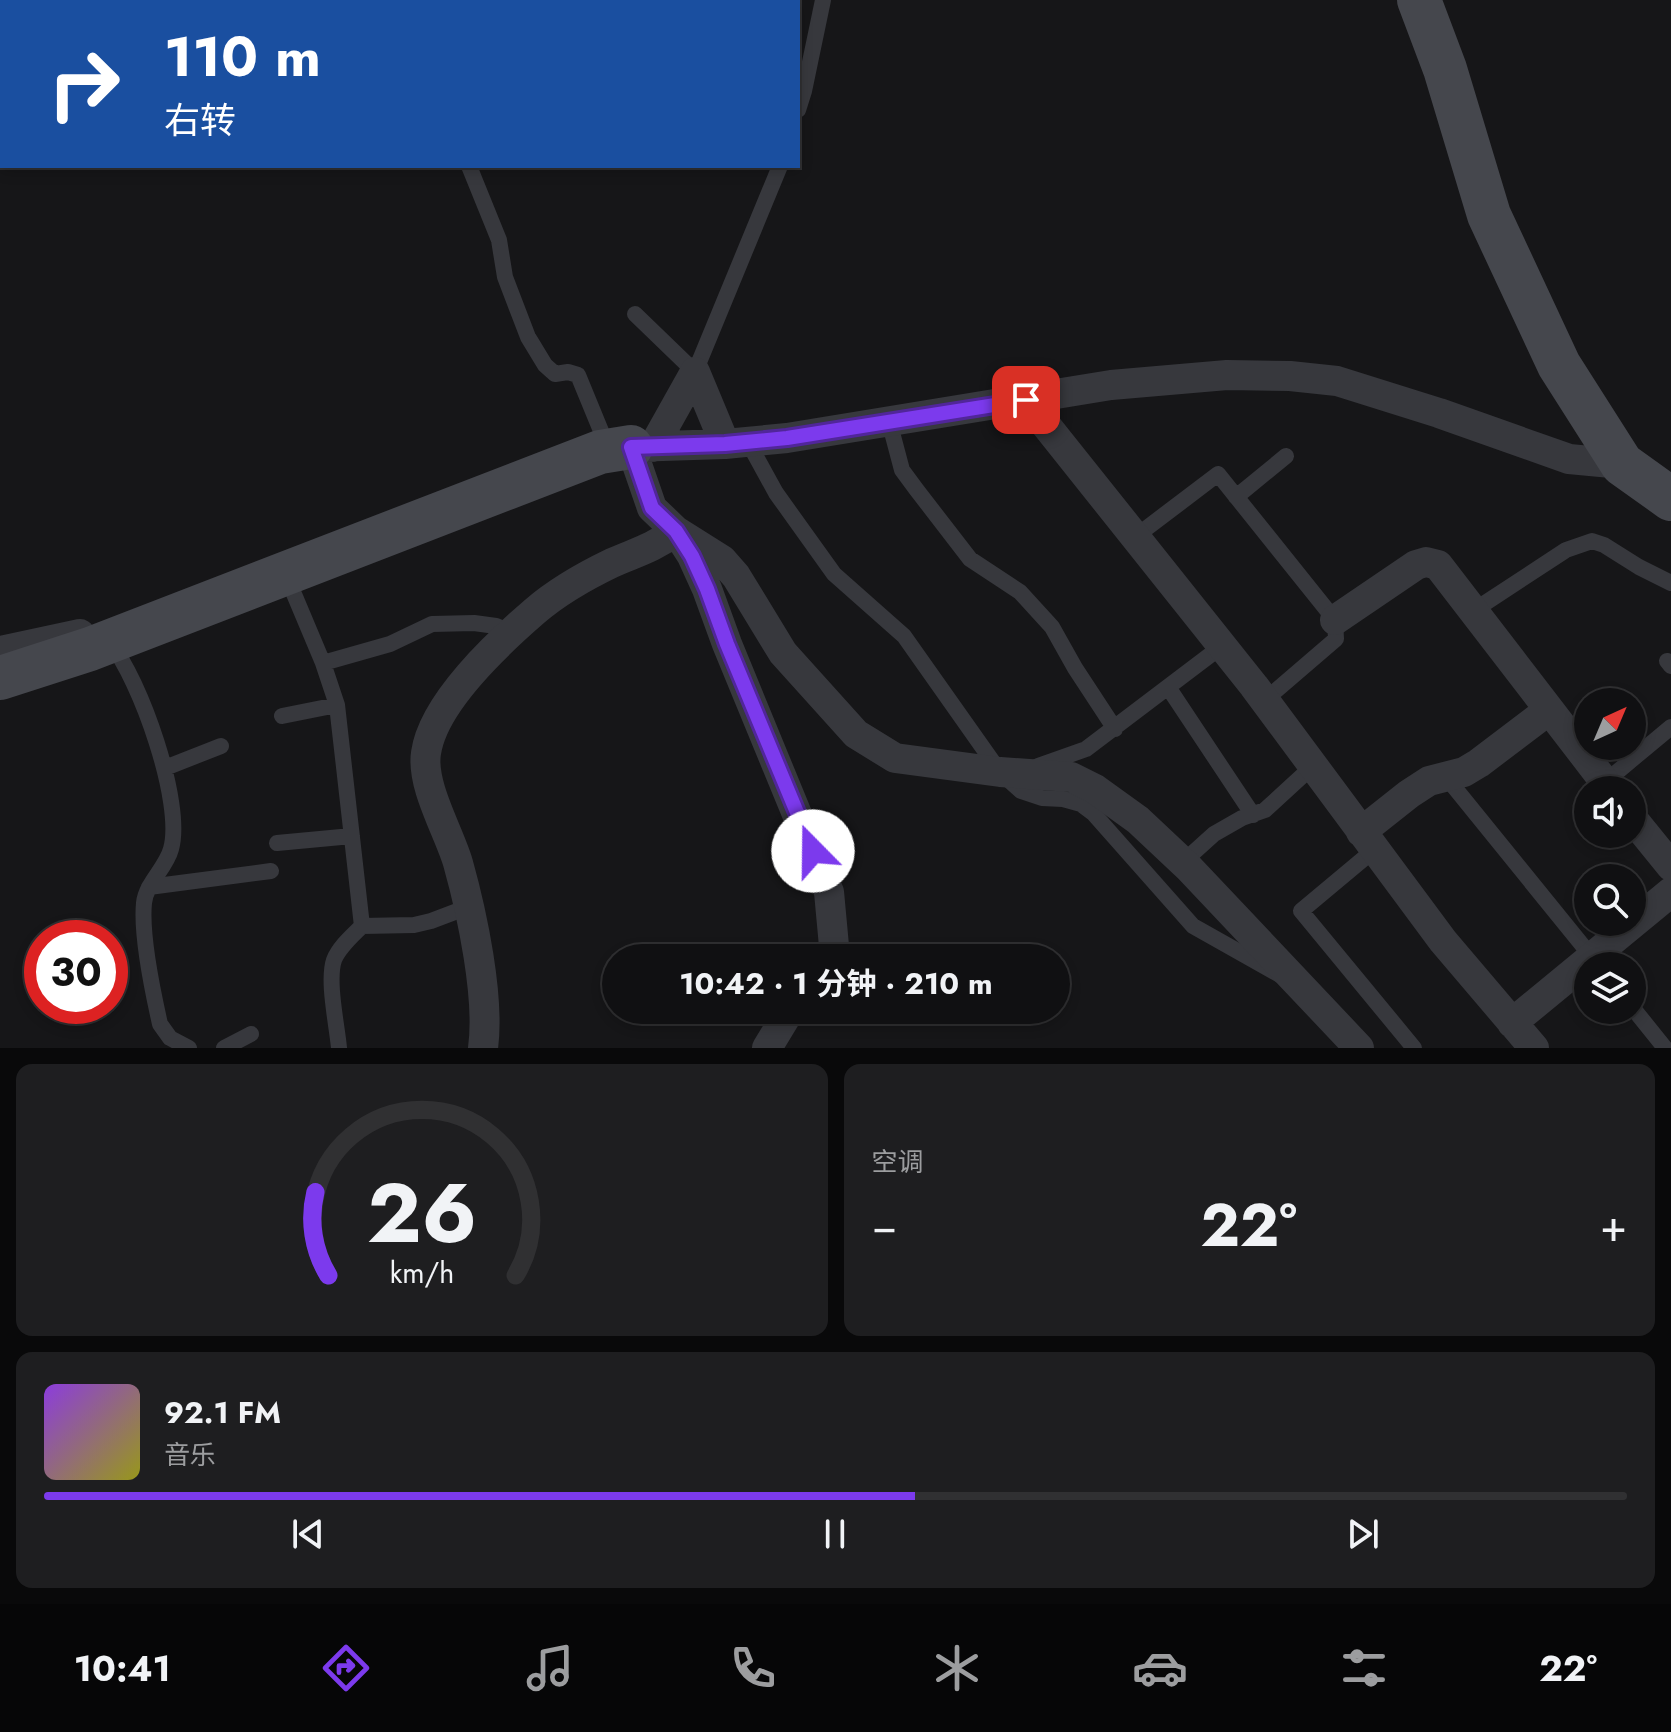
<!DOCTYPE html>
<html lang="zh">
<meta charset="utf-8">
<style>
:root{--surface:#101012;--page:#1e1e20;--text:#f1f3f6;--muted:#9c9d9f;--line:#303032;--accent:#7c3aed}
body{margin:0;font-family:Jost,"Noto Sans SC",sans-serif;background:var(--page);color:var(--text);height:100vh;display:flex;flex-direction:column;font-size:30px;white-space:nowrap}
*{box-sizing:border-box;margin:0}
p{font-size:26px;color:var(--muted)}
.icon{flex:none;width:44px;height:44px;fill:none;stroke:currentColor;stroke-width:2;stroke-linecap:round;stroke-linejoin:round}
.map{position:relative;height:1048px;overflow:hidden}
.side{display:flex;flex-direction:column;gap:16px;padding:16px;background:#09090a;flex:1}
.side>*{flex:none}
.guide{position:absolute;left:0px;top:0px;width:800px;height:168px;box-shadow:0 4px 12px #0003,0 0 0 2px var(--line);background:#1a4fa0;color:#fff;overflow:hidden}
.needle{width:52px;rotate:44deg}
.fabs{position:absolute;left:1574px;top:688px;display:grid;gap:16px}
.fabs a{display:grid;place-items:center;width:72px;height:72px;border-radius:50%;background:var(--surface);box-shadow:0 4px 12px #0003,0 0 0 2px var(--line);font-size:40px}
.speed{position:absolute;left:24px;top:920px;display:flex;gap:16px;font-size:40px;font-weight:700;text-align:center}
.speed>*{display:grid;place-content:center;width:104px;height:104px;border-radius:50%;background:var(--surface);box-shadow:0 4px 12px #0003,0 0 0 2px var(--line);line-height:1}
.speed .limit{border:12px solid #d22;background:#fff;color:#111}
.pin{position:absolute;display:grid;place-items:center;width:68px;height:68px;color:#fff;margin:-34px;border-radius:16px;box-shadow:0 4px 12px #0006}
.me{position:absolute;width:88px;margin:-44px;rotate:338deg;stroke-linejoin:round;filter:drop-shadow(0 0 6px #0008)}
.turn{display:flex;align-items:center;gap:28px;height:168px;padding:0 32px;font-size:36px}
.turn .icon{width:104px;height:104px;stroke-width:2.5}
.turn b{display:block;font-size:56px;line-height:68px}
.big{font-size:60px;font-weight:700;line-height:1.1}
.side .tile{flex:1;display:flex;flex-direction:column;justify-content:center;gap:12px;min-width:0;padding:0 28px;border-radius:16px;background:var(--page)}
.side .dial{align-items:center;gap:0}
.dial svg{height:208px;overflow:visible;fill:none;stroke:var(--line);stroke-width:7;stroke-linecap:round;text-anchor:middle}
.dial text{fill:var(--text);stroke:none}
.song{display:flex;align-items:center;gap:24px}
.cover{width:96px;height:96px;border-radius:12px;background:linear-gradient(135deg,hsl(270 70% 55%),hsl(60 70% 35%))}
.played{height:8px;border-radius:4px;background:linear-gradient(90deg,var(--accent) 55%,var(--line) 55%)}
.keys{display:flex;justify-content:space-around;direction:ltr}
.heat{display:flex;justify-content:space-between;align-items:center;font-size:44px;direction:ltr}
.side .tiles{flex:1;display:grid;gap:16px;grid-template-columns:1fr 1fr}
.tile:last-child{grid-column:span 2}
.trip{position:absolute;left:602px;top:944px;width:468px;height:80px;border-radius:40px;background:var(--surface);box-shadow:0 4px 12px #0003,0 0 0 2px var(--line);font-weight:700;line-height:80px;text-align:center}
.menu{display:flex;height:128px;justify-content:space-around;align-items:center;background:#060607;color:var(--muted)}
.menu .icon{width:56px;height:56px}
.menu .current{color:var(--accent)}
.menu b{font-size:36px;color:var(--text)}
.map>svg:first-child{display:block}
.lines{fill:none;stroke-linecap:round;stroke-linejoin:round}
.lane{stroke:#37383d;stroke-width:16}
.street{stroke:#37383d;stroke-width:30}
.secondary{stroke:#45474d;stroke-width:44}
.route-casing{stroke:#51269a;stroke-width:20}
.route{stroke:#7c3aed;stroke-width:14}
</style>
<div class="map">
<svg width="1671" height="1048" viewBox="0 0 1671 1048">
<rect width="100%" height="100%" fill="#161618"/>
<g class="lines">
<path class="lane" d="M309,2V0
M798,110L804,91L823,0
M469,166L499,240L505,277L528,337L545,365L555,374L568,372L578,375L608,448
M635,314L695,372L780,166
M889,421L902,470L916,489L970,559L1020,592L1052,627L1075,668L1115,729
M748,442L776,493L834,574L904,636L1000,772L1021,791L1042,798L1063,799L1081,804L1093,813L1193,926L1280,975
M1236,497L1286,456
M1135,537L1218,474L1335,620L1336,639L1265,700
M286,575L323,663L337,705L362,926
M1473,611L1566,550L1592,541L1604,545L1639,567L1671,583
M110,643C140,679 184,803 171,849C166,868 146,883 144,903C141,933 153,993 160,1024L170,1038L189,1048
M1667,661L1671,666
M323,663L390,644L432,624L474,623L496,626L511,632
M1168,687L1253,815
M282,716L337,705
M1038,766L1086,749L1222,646
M165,768L221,746
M1446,777L1596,962
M1605,782L1671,727
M277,843L352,836
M1374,850L1301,911L1414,1048
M1183,862L1214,834L1242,818L1265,810L1314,765
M149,887L271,871
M1632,1007L1665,1048
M224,1048L251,1034
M339,1048C337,1025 327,981 334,960C339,947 352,936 362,926L414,925L431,921L468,907"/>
<path class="street" d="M695,372L725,444
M1026,400L1254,686L1443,941L1534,1048
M653,447L695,372
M1335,620L1416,565L1426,562L1438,565L1611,790
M0,651L80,634
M1632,818L1671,866
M1361,832L1409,794L1429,781L1464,772L1479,763L1549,710
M829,958L834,946L829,892L727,644L707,589L692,556L676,531L652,508L631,447L725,444L787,438L1111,385L1227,375L1290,376L1337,381L1439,413L1569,459L1622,464
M1512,1023L1671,892
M483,1048C490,997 472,913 458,863C449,832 421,786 426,753C433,703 498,643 535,611C557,592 585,576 612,563C637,552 652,549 676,531L722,560L736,576L783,653L856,734L895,758L1000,772L1071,777L1095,789L1138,820L1188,867L1359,1048
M767,1048L790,1010"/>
<path class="secondary" d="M1419,0L1445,69L1489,215L1559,365L1622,464L1671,499
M0,678L90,649L600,452L631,447"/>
</g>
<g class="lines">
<g class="route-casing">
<path id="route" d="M813,851L727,644L707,589L692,556L676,531L652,508L631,447L725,444L787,438L1026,400"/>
</g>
<use href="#route" class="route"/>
</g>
</svg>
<div class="fabs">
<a><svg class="needle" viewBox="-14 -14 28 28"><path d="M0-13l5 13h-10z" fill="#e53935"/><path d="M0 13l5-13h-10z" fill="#9c9d9f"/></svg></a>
<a><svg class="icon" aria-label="sound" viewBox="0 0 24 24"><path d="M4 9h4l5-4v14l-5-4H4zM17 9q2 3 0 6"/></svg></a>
<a><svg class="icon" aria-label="search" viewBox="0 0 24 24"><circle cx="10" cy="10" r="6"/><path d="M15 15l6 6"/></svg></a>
<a><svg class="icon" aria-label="layers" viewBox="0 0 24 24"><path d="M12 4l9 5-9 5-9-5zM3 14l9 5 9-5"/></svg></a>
</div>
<div class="speed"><div class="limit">30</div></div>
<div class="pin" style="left:1026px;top:400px;background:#d93025"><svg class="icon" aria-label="arrive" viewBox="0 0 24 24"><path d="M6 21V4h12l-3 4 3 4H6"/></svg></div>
<svg class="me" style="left:813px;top:851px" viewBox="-20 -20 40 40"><circle r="19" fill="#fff"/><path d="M0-13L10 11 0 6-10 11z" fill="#7c3aed"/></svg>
<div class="trip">10:42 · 1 分钟 · 210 m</div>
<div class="guide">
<div class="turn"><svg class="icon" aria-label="right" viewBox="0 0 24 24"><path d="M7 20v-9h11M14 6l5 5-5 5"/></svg><div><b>110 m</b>右转</div></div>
</div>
</div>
<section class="side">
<div class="tiles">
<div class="tile dial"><svg viewBox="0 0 100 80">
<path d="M14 69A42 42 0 1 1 86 69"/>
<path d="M14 69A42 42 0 0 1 9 37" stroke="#7c3aed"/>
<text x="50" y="56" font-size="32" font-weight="700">26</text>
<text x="50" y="72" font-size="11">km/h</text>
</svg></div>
<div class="tile"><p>空调</p>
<div class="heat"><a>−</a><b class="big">22°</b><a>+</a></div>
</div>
<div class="tile">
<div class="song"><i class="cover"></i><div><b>92.1 FM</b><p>音乐</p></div></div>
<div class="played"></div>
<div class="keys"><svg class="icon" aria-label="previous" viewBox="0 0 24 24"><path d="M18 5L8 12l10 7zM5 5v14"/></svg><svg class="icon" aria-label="pause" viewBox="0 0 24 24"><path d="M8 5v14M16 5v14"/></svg><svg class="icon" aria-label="next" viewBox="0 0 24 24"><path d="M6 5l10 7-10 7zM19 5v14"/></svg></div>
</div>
</div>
</section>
<nav class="menu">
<b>10:41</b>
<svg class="icon current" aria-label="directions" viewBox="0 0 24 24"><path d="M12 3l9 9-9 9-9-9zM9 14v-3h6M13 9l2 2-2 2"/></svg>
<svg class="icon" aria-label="music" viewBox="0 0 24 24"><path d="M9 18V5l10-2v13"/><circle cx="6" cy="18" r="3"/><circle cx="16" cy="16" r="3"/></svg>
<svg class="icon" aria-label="phone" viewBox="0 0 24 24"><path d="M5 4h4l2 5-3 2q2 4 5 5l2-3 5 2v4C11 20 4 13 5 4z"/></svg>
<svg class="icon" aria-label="climate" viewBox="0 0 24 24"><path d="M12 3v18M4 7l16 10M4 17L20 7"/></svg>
<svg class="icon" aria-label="car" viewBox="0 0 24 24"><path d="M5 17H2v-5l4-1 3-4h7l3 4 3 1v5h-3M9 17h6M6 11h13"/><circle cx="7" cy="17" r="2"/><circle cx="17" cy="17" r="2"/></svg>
<svg class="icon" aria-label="filters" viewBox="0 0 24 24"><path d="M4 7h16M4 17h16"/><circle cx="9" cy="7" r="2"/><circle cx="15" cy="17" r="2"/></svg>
<b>22°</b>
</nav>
